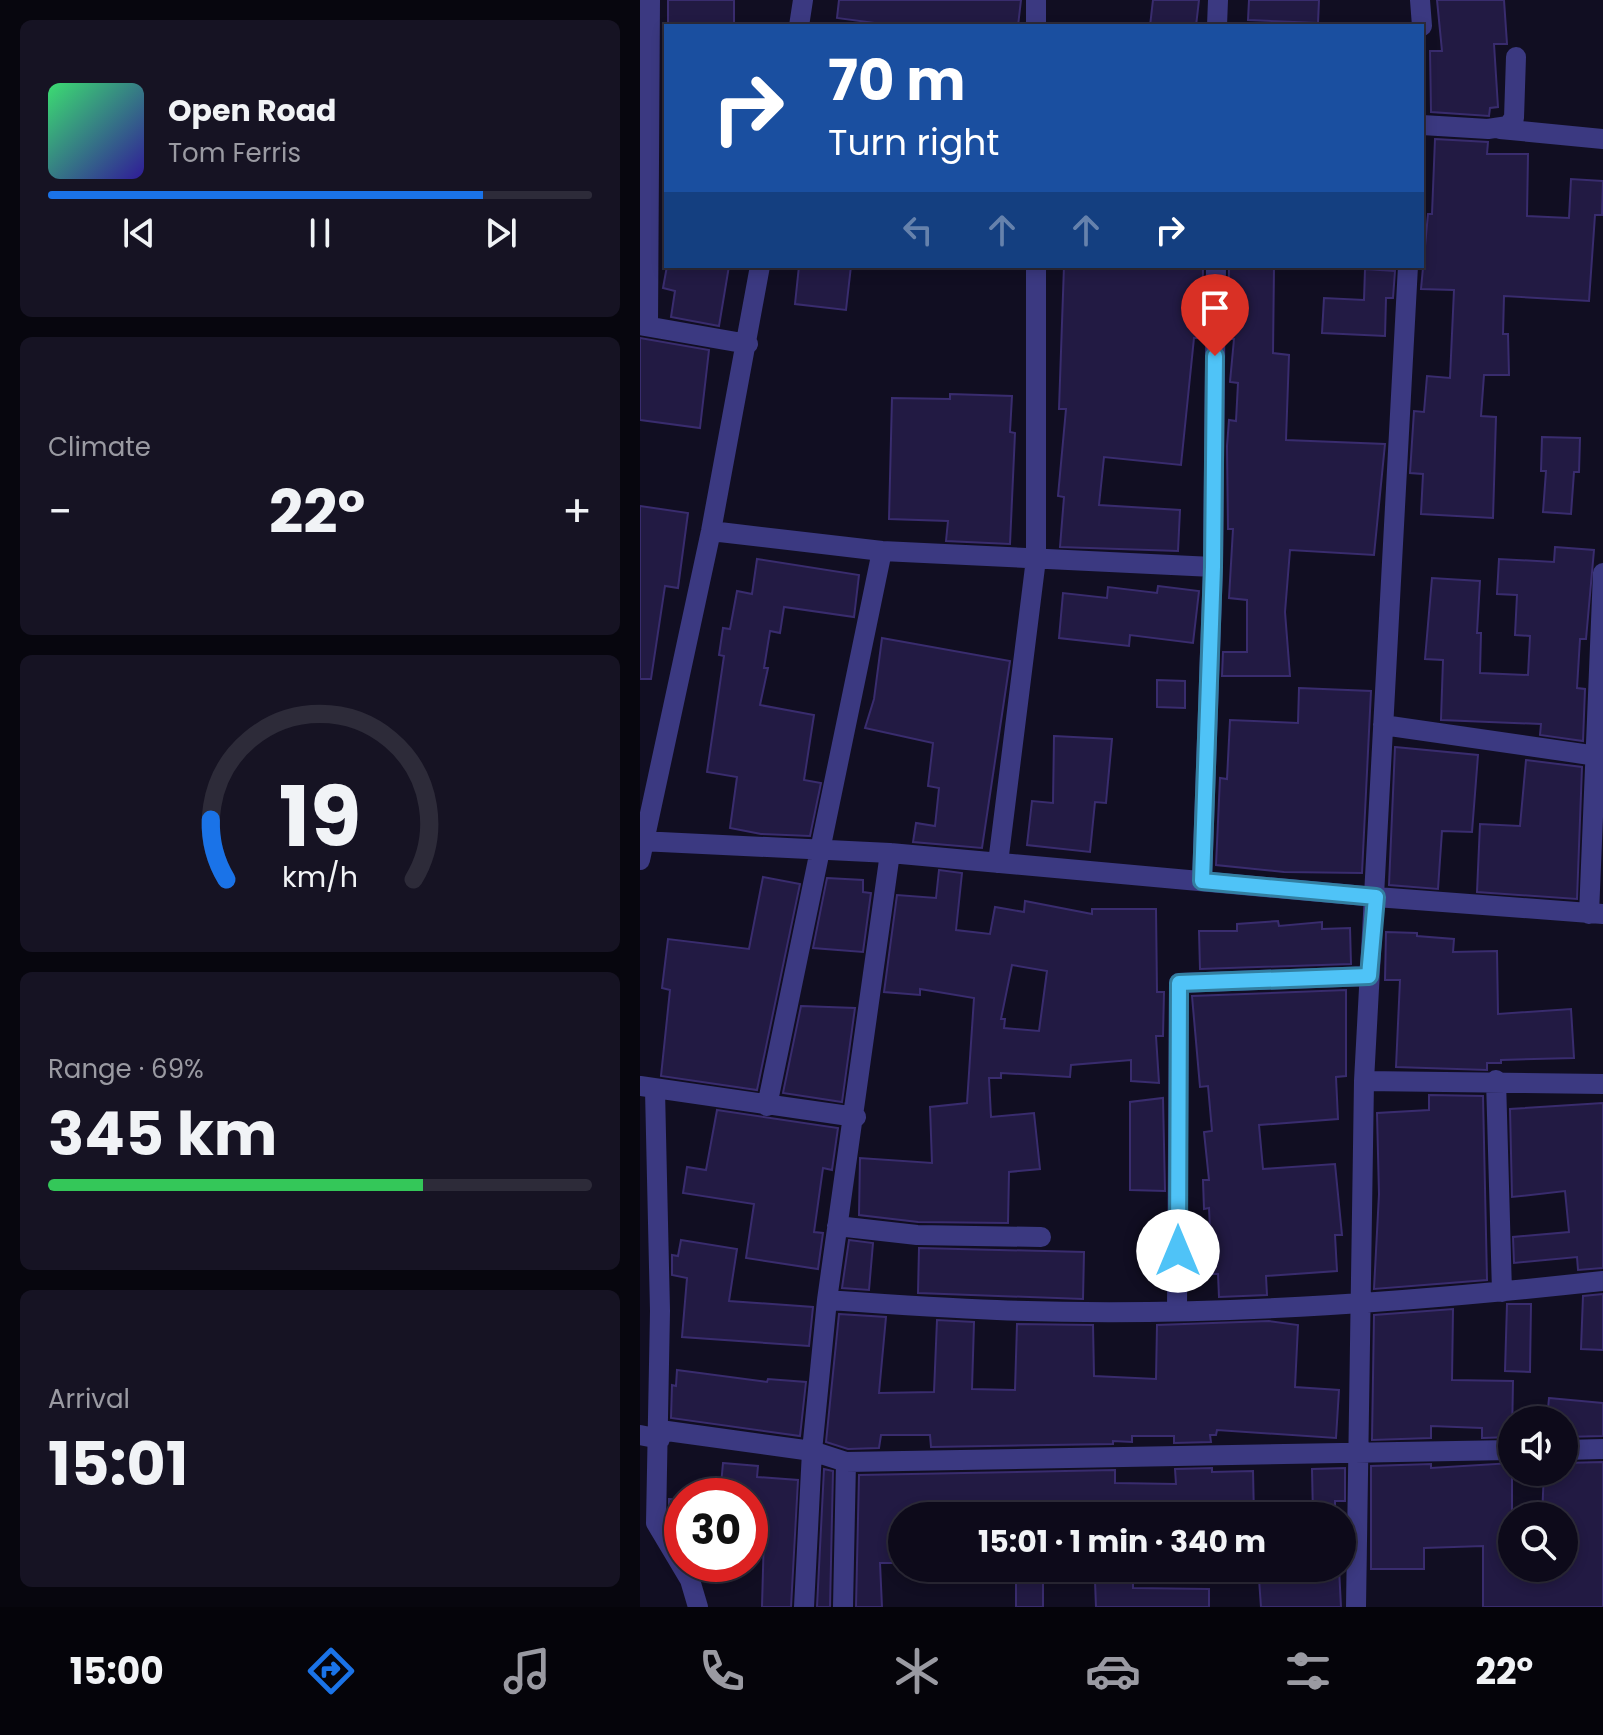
<!DOCTYPE html>
<meta charset="utf-8">
<style>
:root{--surface:#0d0a1a;--page:#161323;--text:#f1f3f6;--muted:#9a9aa2;--line:#2d2b39;--accent:#1a73e8}
body{margin:0;font-family:Poppins,sans-serif;background:var(--page);color:var(--text);height:100vh;display:flex;flex-direction:column;font-size:30px;white-space:nowrap}
*{box-sizing:border-box;margin:0}
p{font-size:26px;color:var(--muted)}
.icon{flex:none;width:44px;height:44px;fill:none;stroke:currentColor;stroke-width:2;stroke-linecap:round;stroke-linejoin:round}
.map{position:relative;flex:1;overflow:hidden}
.drawer{display:flex;flex-direction:column;gap:20px;padding:20px;background:#07060e;width:640px}
.drawer>*{flex:none}
.top-card{position:absolute;left:24px;top:24px;width:760px;height:244px;border-radius:0px;box-shadow:0 4px 12px #0003,0 0 0 2px var(--line);background:#1a4fa0;color:#fff;overflow:hidden}
.fabs{position:absolute;left:858px;top:1406px;display:grid;gap:16px}
.fabs a{display:grid;place-items:center;width:80px;height:80px;border-radius:50%;background:var(--surface);box-shadow:0 4px 12px #0003,0 0 0 2px var(--line);font-size:40px}
.speed{position:absolute;left:24px;top:1478px;display:flex;gap:16px;font-size:40px;font-weight:700;text-align:center}
.speed>*{display:grid;place-content:center;width:104px;height:104px;border-radius:50%;background:var(--surface);box-shadow:0 4px 12px #0003,0 0 0 2px var(--line);line-height:1}
.speed .limit{border:12px solid #d22;background:#fff;color:#111}
.pin{position:absolute;display:grid;place-items:center;width:68px;height:68px;color:#fff;margin:-82px -34px;border-radius:50% 50% 50% 0;rotate:-45deg;box-shadow:0 0 8px #0007}
.pin .icon{rotate:45deg}
.me{position:absolute;width:88px;margin:-44px;rotate:0deg;stroke-linejoin:round;filter:drop-shadow(0 0 6px #0008)}
.turn{display:flex;align-items:center;gap:28px;height:168px;padding:0 32px;font-size:36px}
.turn .icon{width:104px;height:104px;stroke-width:2.5}
.turn b{display:block;font-size:56px;line-height:68px}
.lanes{display:flex;align-items:center;height:76px;padding:0 32px;background:#0003;justify-content:center;gap:40px;direction:ltr}
.lanes .off{opacity:.35}
.big{font-size:60px;font-weight:700;line-height:1.1}
.drawer .card{flex:1;display:flex;flex-direction:column;justify-content:center;gap:12px;min-width:0;padding:0 28px;border-radius:12px;background:var(--page)}
.drawer .dial{align-items:center;gap:0}
.dial svg{height:208px;overflow:visible;fill:none;stroke:var(--line);stroke-width:7;stroke-linecap:round;text-anchor:middle}
.dial text{fill:var(--text);stroke:none}
.song{display:flex;align-items:center;gap:24px}
.cover{width:96px;height:96px;border-radius:12px;background:linear-gradient(135deg,hsl(140 70% 55%),hsl(250 70% 35%))}
.played{height:8px;border-radius:4px;background:linear-gradient(90deg,var(--accent) 80%,var(--line) 80%)}
.keys{display:flex;justify-content:space-around;direction:ltr}
.heat{display:flex;justify-content:space-between;align-items:center;font-size:44px;direction:ltr}
.charge{height:12px;border-radius:6px;background:linear-gradient(90deg,#34c759 69%,var(--line) 0)}
.trip{position:absolute;left:248px;top:1502px;width:468px;height:80px;border-radius:40px;background:var(--surface);box-shadow:0 4px 12px #0003,0 0 0 2px var(--line);font-weight:700;line-height:80px;text-align:center}
.dock{display:flex;height:128px;justify-content:space-around;align-items:center;background:#05040a;color:var(--muted)}
.dock .icon{width:56px;height:56px}
.dock .selected{color:var(--accent)}
.dock b{font-size:36px;color:var(--text)}
main{display:flex;flex:1;min-height:0}
.map>svg:first-child{display:block}
.building{fill:#221a43;stroke:#392c6e;stroke-width:2;fill-rule:evenodd}
.lines{fill:none;stroke-linecap:round;stroke-linejoin:round}
.minor{stroke:#3b3981;stroke-width:20}
.route-casing{stroke:#337fa1;stroke-width:20}
.route{stroke:#4fc3f7;stroke-width:14}
</style>
<main>
<section class="drawer">
<div class="card">
<div class="song"><i class="cover"></i><div><b>Open Road</b><p>Tom Ferris</p></div></div>
<div class="played"></div>
<div class="keys"><svg class="icon" aria-label="previous" viewBox="0 0 24 24"><path d="M18 5L8 12l10 7zM5 5v14"/></svg><svg class="icon" aria-label="pause" viewBox="0 0 24 24"><path d="M8 5v14M16 5v14"/></svg><svg class="icon" aria-label="next" viewBox="0 0 24 24"><path d="M6 5l10 7-10 7zM19 5v14"/></svg></div>
</div>
<div class="card"><p>Climate</p>
<div class="heat"><a>−</a><b class="big">22°</b><a>+</a></div>
</div>
<div class="card dial"><svg viewBox="0 0 100 80">
<path d="M14 69A42 42 0 1 1 86 69"/>
<path d="M14 69A42 42 0 0 1 8 46" stroke="#1a73e8"/>
<text x="50" y="56" font-size="32" font-weight="700">19</text>
<text x="50" y="72" font-size="11">km/h</text>
</svg></div>
<div class="card"><p>Range · 69%</p><b class="big">345 km</b><div class="charge"></div></div>
<div class="card"><p>Arrival</p><b class="big">15:01</b></div>
</section>
<div class="map">
<svg width="963" height="1607" viewBox="0 0 963 1607">
<rect width="100%" height="100%" fill="#110e22"/>
<path class="building" d="M28,0H94V26H28Z
M199,0H381L378,26H257L197,18Z
M513,0H559L556,26H510Z
M609,0H679L678,23L608,20Z
M797,0H864L867,44H854L858,107L850,108L849,116L791,112L790,51H802Z
M795,139L848,142L847,154H888L887,216L929,218L931,179L963,181L962,215H955L949,301L864,296L863,334H868L869,375H844L841,416L856,417L853,518L781,514L783,474L770,473L774,411L784,412L787,376L810,378L814,290L781,289L788,214H792Z
M27,266H89L79,326L31,317L35,291L23,288Z
M159,266H211L206,310L155,304Z
M424,266H563L562,338H554L541,465L464,457L459,505L540,510L538,551L420,547L424,497L418,496L426,409H419Z
M589,266H634L633,353L649,355L646,440L745,444L734,555L650,550L645,612L650,676H582L583,652H607V600L589,598L593,529H588L587,446L589,420L596,421L598,383L590,382L594,339H588Z
M725,269L755,271L753,298H746L745,336L682,333L684,298L724,300Z
M0,338L69,350L60,428L0,420Z
M310,394L372,396L370,432L375,433L370,544L306,541L308,521L249,519L252,398L310,399Z
M902,437L940,438L939,472H934L931,514L903,512L906,471H901Z
M0,506L48,513L38,588L25,586L11,679H0Z
M915,547L954,550L946,639H940L937,688L945,689L943,741L900,735L901,724L801,720L803,660L785,659L792,578L840,581L837,633H841L840,673L888,675L890,636L875,635L877,595L857,594L859,559L914,562Z
M117,559L219,575L214,617L144,607L140,633L130,631L124,668H128L120,705L174,715L164,780L181,783L170,836L121,834L90,828L97,777L67,772L84,656L79,655L83,628L90,629L97,591L112,594Z
M518,586L559,591L553,643L490,635L489,646L419,638L423,593L467,598L468,587L517,593Z
M242,638L370,661L342,848L273,842L276,823L295,826L299,788L288,786L293,743L225,728L234,699Z
M517,680L545,681V708L517,707Z
M659,688L731,691L722,873L644,872L576,865L580,778L587,779L590,720L658,723Z
M414,736L472,739L466,803L455,802L450,852L387,845L392,801L413,803Z
M755,747L838,755L832,832L802,831L798,889L749,885Z
M886,760L942,767L937,899L837,892L840,824L880,826Z
M299,870L322,873L316,930L350,934L355,907L384,912L385,901L452,914V909H516L517,992H524L523,1036H516L519,1083L491,1081V1060L431,1065L430,1077L361,1073V1078H349L351,1117L394,1113L400,1169L369,1172L368,1223L278,1222L219,1215L220,1158L292,1163L290,1107L327,1103L334,998L280,989V995L244,992L257,895L296,898ZM372,965L407,971L399,1031L364,1028L365,1019H361Z
M123,877L160,884L117,1090L21,1076L30,990L22,988L28,939L109,949Z
M187,878L223,880V892L231,893L223,952L173,948Z
M638,921L639,926L682,922V929L710,928L711,964L560,969L559,931H597V924Z
M746,932L777,933V936L814,939L813,952L857,951L858,1014L931,1009L934,1058L861,1060V1063H847V1070L756,1067L760,980H745Z
M706,990V1076L696,1077L698,1119L619,1125L623,1169L695,1164L702,1235H695L697,1271L626,1276L627,1295L579,1297L578,1274H572L569,1208L564,1209L563,1180H569L564,1132L572,1131L568,1086L560,1087L552,996Z
M161,1006L215,1008L202,1102L143,1093Z
M789,1095L843,1096L847,1280L734,1289L739,1194L737,1113L789,1110Z
M523,1098L525,1191L490,1190V1102Z
M963,1103V1268L938,1270L937,1257L874,1263L873,1237L929,1232L925,1191L872,1197L870,1109Z
M77,1110L198,1128L192,1170L183,1168L174,1232L183,1233L178,1269L106,1258L114,1204L43,1193L47,1167L66,1170Z
M41,1240L97,1249L89,1301L173,1307L169,1346L42,1337L47,1278L32,1275V1255L38,1256Z
M209,1240L233,1243L229,1290L202,1288Z
M279,1248L444,1252L443,1299L278,1293Z
M963,1294V1350L941,1349L943,1296Z
M867,1304H891L890,1372L865,1371Z
M813,1309L812,1380L873,1381L872,1437L842,1438V1428L791,1426V1438L732,1440L734,1315Z
M199,1314L246,1317L239,1393L294,1392L297,1320L334,1322L332,1389L375,1390L377,1324L453,1325L454,1376L516,1379L517,1325L629,1321L658,1325L655,1387L699,1390L696,1438L577,1430L576,1435H570L571,1442L534,1443V1436H492V1442L473,1441V1444L291,1447L290,1435H241L239,1448L208,1449L186,1442Z
M37,1370L127,1382L128,1379L166,1382L160,1436L31,1418L32,1385L36,1386Z
M909,1398L963,1403V1436L924,1437V1420H907Z
M963,1462V1607H843V1546L784,1548V1569H731V1466L791,1464V1468L872,1463V1568H924V1516H902L904,1472H924V1463Z
M83,1463L118,1466L117,1477L158,1480L151,1607H122L124,1533L110,1532V1496H80Z
M572,1468V1472L613,1471L614,1516H262V1563H240L242,1607H216L219,1475L475,1470V1483L536,1484L535,1469Z
M705,1468V1501H695V1516H673L672,1469Z
M184,1469L193,1471L190,1607H177Z
M29,1499L42,1500V1528L33,1527L29,1520Z
M376,1568H403V1607H376Z
M655,1568H699L701,1607H621L619,1579L655,1577Z
M455,1581H493V1588L569,1589V1607H456Z"/>
<g class="lines">
<path class="minor" d="M396,0V26
M780,0L782,26
M159,26L163,0
M577,26L578,0
M782,125L848,129L868,126L874,118L876,57
M860,129L963,139
M0,325L108,344
M8,326L10,0
M71,531L242,551L573,567
M743,725L957,756
M0,841L250,853L736,897L963,914
M0,860L71,531L120,266
M358,863L396,559V266
M562,881L573,567L576,266
M949,914L963,573
M856,1080L862,1292
M724,1081L963,1084
M0,1086L216,1117
M15,1090L20,1311L16,1523L50,1580L58,1607
M127,1106L242,551
M197,1226L277,1235L401,1237
M187,1300C244,1304 300,1308 357,1310C558,1318 763,1303 963,1281
M537,1310L539,983L729,976
M20,1430L172,1451L206,1462L872,1450
M0,1435L20,1439
M924,1450L963,1449
M164,1607L172,1451L187,1300L250,853
M203,1607L206,1462
M716,1607L724,1081L768,266"/>
</g>
<g class="lines">
<g class="route-casing">
<path id="route" d="M538,1251L539,983L729,976L736,897L562,881L573,567L575,356"/>
</g>
<use href="#route" class="route"/>
</g>
</svg>
<div class="fabs">
<a><svg class="icon" aria-label="sound" viewBox="0 0 24 24"><path d="M4 9h4l5-4v14l-5-4H4zM17 9q2 3 0 6"/></svg></a>
<a><svg class="icon" aria-label="search" viewBox="0 0 24 24"><circle cx="10" cy="10" r="6"/><path d="M15 15l6 6"/></svg></a>
</div>
<div class="speed"><div class="limit">30</div></div>
<div class="pin" style="left:575px;top:356px;background:#d93025"><svg class="icon" aria-label="arrive" viewBox="0 0 24 24"><path d="M6 21V4h12l-3 4 3 4H6"/></svg></div>
<svg class="me" style="left:538px;top:1251px" viewBox="-20 -20 40 40"><circle r="19" fill="#fff"/><path d="M0-13L10 11 0 6-10 11z" fill="#4fc3f7"/></svg>
<div class="trip">15:01 · 1 min · 340 m</div>
<div class="top-card">
<div class="turn"><svg class="icon" aria-label="right" viewBox="0 0 24 24"><path d="M7 20v-9h11M14 6l5 5-5 5"/></svg><div><b>70 m</b>Turn right</div></div>
<div class="lanes"><svg class="icon off" aria-label="left" viewBox="0 0 24 24"><path d="M17 20v-9H6M10 6l-5 5 5 5"/></svg><svg class="icon off" aria-label="ahead" viewBox="0 0 24 24"><path d="M12 20V5M6 11l6-6 6 6"/></svg><svg class="icon off" aria-label="ahead" viewBox="0 0 24 24"><path d="M12 20V5M6 11l6-6 6 6"/></svg><svg class="icon" aria-label="right" viewBox="0 0 24 24"><path d="M7 20v-9h11M14 6l5 5-5 5"/></svg></div>
</div>
</div>
</main>
<nav class="dock">
<b>15:00</b>
<svg class="icon selected" aria-label="directions" viewBox="0 0 24 24"><path d="M12 3l9 9-9 9-9-9zM9 14v-3h6M13 9l2 2-2 2"/></svg>
<svg class="icon" aria-label="music" viewBox="0 0 24 24"><path d="M9 18V5l10-2v13"/><circle cx="6" cy="18" r="3"/><circle cx="16" cy="16" r="3"/></svg>
<svg class="icon" aria-label="phone" viewBox="0 0 24 24"><path d="M5 4h4l2 5-3 2q2 4 5 5l2-3 5 2v4C11 20 4 13 5 4z"/></svg>
<svg class="icon" aria-label="climate" viewBox="0 0 24 24"><path d="M12 3v18M4 7l16 10M4 17L20 7"/></svg>
<svg class="icon" aria-label="car" viewBox="0 0 24 24"><path d="M5 17H2v-5l4-1 3-4h7l3 4 3 1v5h-3M9 17h6M6 11h13"/><circle cx="7" cy="17" r="2"/><circle cx="17" cy="17" r="2"/></svg>
<svg class="icon" aria-label="filters" viewBox="0 0 24 24"><path d="M4 7h16M4 17h16"/><circle cx="9" cy="7" r="2"/><circle cx="15" cy="17" r="2"/></svg>
<b>22°</b>
</nav>
